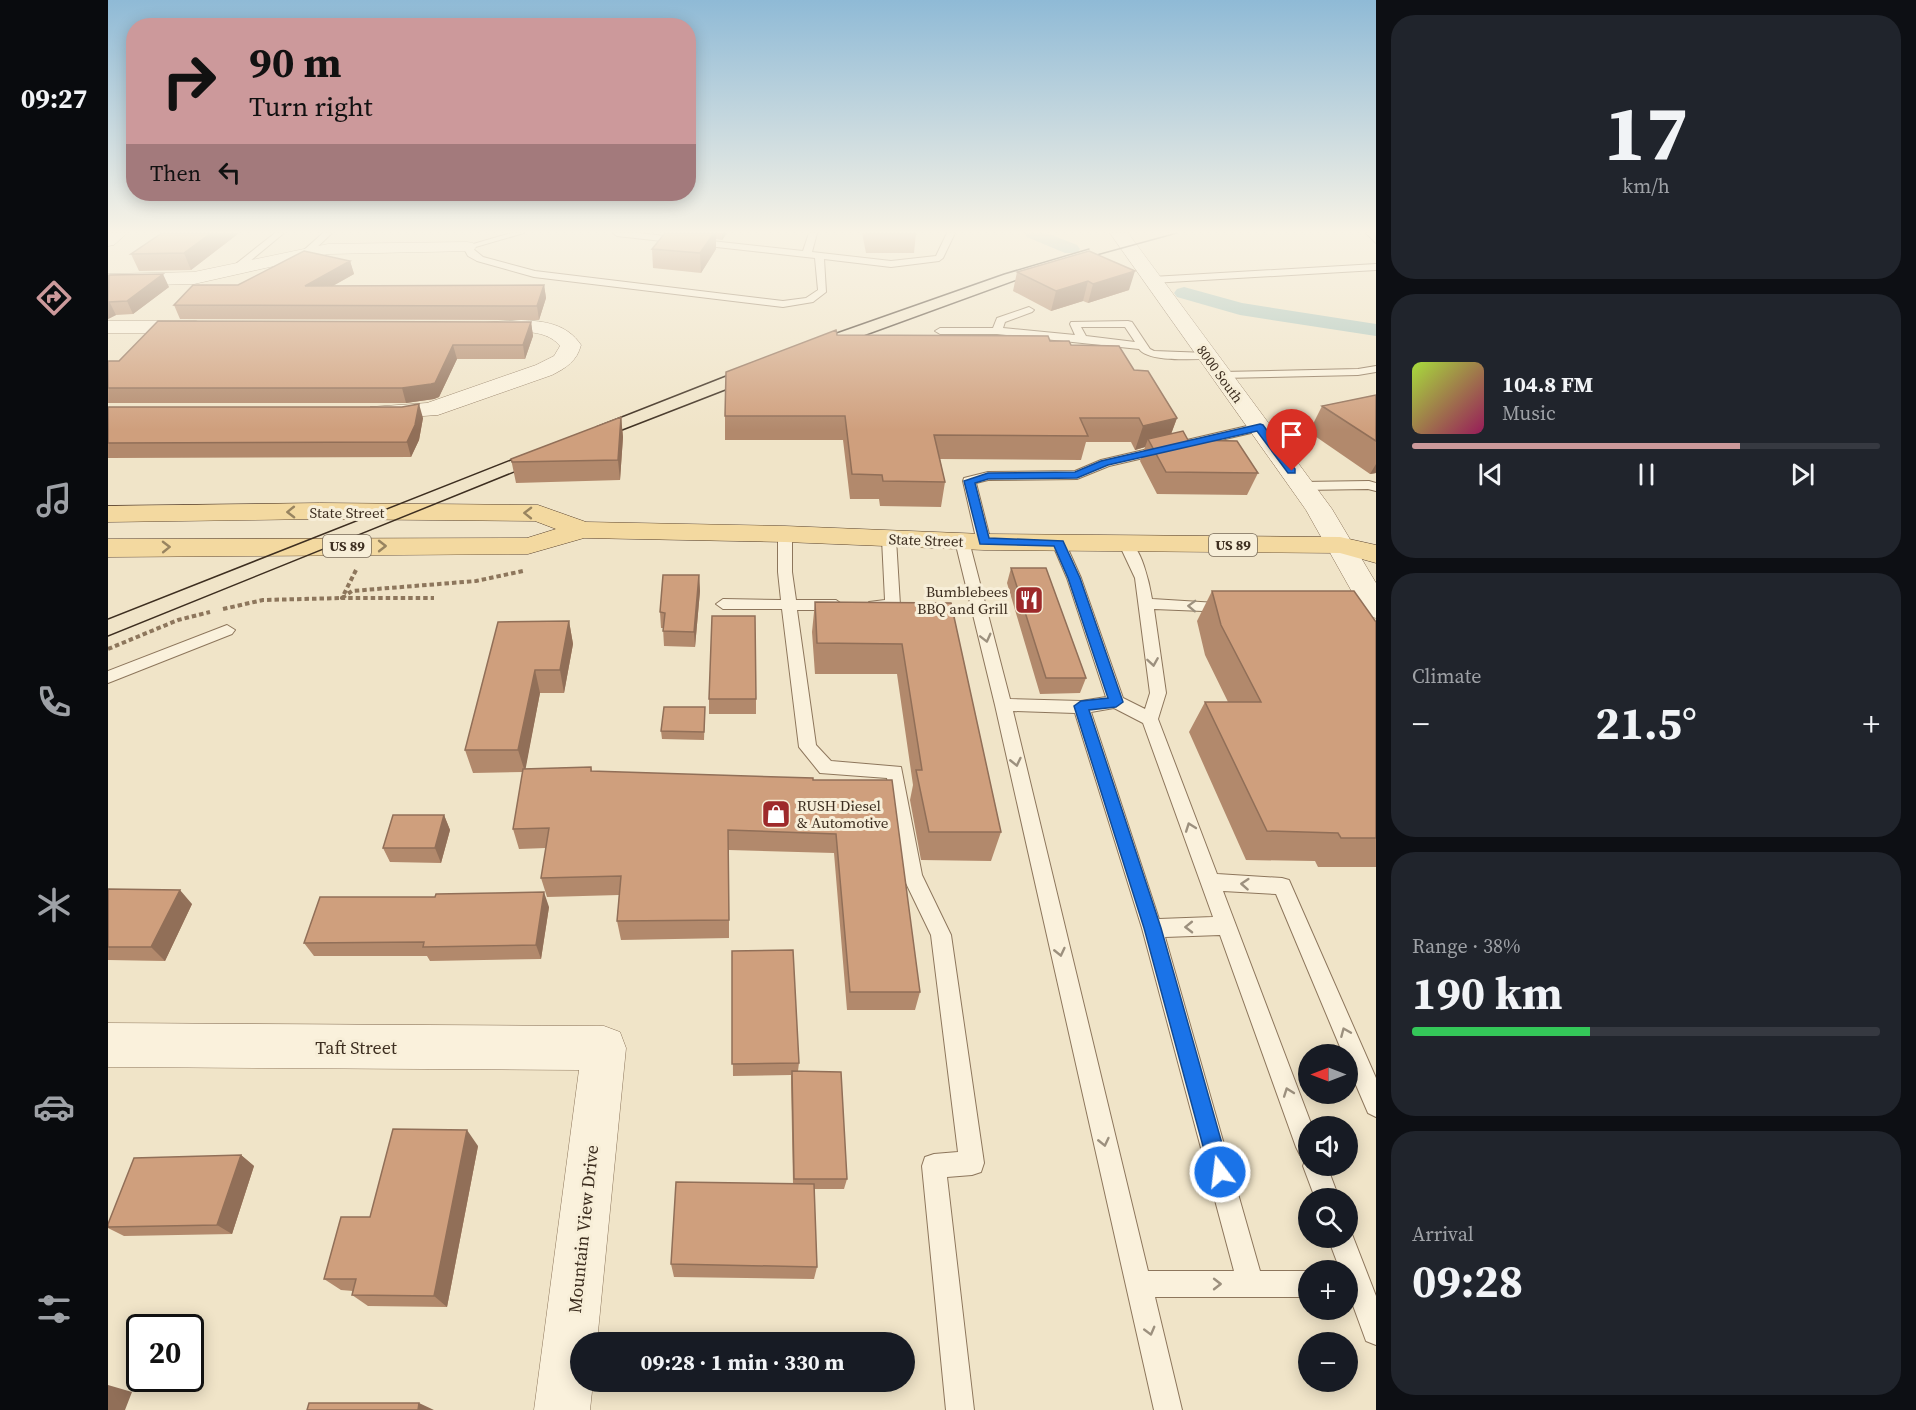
<!DOCTYPE html>
<meta charset="utf-8">
<style>
:root{--surface:#171b24;--page:#20242c;--text:#f1f3f6;--muted:#9ea1a6;--line:#363941;--accent:#cc999b}
body{margin:0;font-family:"Source Serif 4",serif;background:var(--page);color:var(--text);height:100vh;display:flex;flex-direction:column;font-size:22px;white-space:nowrap}
*{box-sizing:border-box;margin:0}
p{font-size:20px;color:var(--muted)}
.icon{flex:none;width:33px;height:33px;fill:none;stroke:currentColor;stroke-width:2;stroke-linecap:round;stroke-linejoin:round}
.map{position:relative;flex:1;overflow:hidden}
.details{display:flex;flex-direction:column;gap:15px;padding:15px;background:#0d0f14;width:540px}
.details>*{flex:none}
.hud{position:absolute;left:18px;top:18px;width:570px;height:183px;border-radius:24px;box-shadow:0 3px 15px #0003;background:#cc999b;color:#111;overflow:hidden}
.needle{width:39px;rotate:270deg}
.tools{position:absolute;left:1190px;top:1044px;display:grid;gap:12px}
.tools a{display:grid;place-items:center;width:60px;height:60px;border-radius:50%;background:var(--surface);box-shadow:0 3px 15px #0003;font-size:30px}
.speed{position:absolute;left:18px;top:1314px;display:flex;gap:12px;font-size:30px;font-weight:700;text-align:center}
.speed>*{display:grid;place-content:center;width:78px;height:78px;border-radius:50%;background:var(--surface);box-shadow:0 3px 15px #0003;line-height:1}
.speed .limit{border:3px solid #111;border-radius:9px;background:#fff;color:#111}
.pin{position:absolute;display:grid;place-items:center;width:51px;height:51px;color:#fff;margin:-62px -26px;border-radius:50% 50% 50% 0;rotate:-45deg;box-shadow:0 0 6px #0007}
.pin .icon{rotate:45deg}
.me{position:absolute;width:66px;margin:-33px;rotate:345deg;stroke-linejoin:round;filter:drop-shadow(0 0 4px #0008)}
.turn{display:flex;align-items:center;gap:21px;height:126px;padding:0 24px;font-size:27px}
.turn .icon{width:78px;height:78px;stroke-width:2.5}
.turn b{display:block;font-size:42px;line-height:51px}
.then{display:flex;align-items:center;height:57px;padding:0 24px;background:#0003;gap:12px;font-size:22px}
.big{font-size:45px;font-weight:700;line-height:1.1}
.details .widget{flex:1;display:flex;flex-direction:column;justify-content:center;gap:9px;min-width:0;padding:0 21px;border-radius:24px;background:var(--page)}
.details .dial{align-items:center;gap:0}
.dial b{font-size:78px;line-height:1}
.song{display:flex;align-items:center;gap:18px}
.cover{width:72px;height:72px;border-radius:9px;background:linear-gradient(135deg,hsl(80 70% 55%),hsl(330 70% 35%))}
.played{height:6px;border-radius:3px;background:linear-gradient(90deg,var(--accent) 70%,var(--line) 70%)}
.keys{display:flex;justify-content:space-around;direction:ltr}
.heat{display:flex;justify-content:space-between;align-items:center;font-size:33px;direction:ltr}
.charge{height:9px;border-radius:4px;background:linear-gradient(90deg,#34c759 38%,var(--line) 0)}
.trip{position:absolute;left:462px;top:1332px;width:345px;height:60px;border-radius:30px;background:var(--surface);box-shadow:0 3px 15px #0003;font-weight:700;line-height:60px;text-align:center}
main{display:flex;flex:1;min-height:0}
.menu{display:flex;flex-direction:column;width:108px;justify-content:space-around;align-items:center;background:#090b0e;color:var(--muted)}
.menu .icon{width:42px;height:42px}
.menu .active{color:var(--accent)}
.menu b{font-size:27px;color:var(--text)}
.map>svg:first-child{display:block}
.lines{fill:none;stroke-linecap:round;stroke-linejoin:round}
.canal{fill:#a9c4bc;fill-rule:evenodd}
.service-casing{stroke:#8d765c;stroke-width:2}
.minor-casing{stroke:#8d765c;stroke-width:1}
.tertiary-casing{stroke:#8d765c;stroke-width:1}
.secondary-casing{stroke:#6f573f;stroke-width:1}
.primary-casing{stroke:#5b4430;stroke-width:1}
.path{stroke:#8d765c;stroke-width:4;stroke-dasharray:4.5 3;stroke-linecap:butt}
.service{fill:#faf1dc;fill-rule:evenodd}
.minor{fill:#faf1dc;fill-rule:evenodd}
.tertiary{fill:#faf1dc;fill-rule:evenodd}
.secondary{fill:#faf1dc;fill-rule:evenodd}
.primary{fill:#f3d9a0;fill-rule:evenodd}
.tram{stroke:#3d2e20;stroke-width:1.5}
.wall{fill:#b2896c}
.shaded-wall{fill:#916f58}
.building{fill:#cf9f7d;stroke:#916f58;stroke-width:1.5}
.oneway{stroke:#988460}
.oneway2{stroke:#9c907e}
.route{fill:#1a73e8;stroke:#114b97;stroke-width:1.5}
.labels{text-anchor:middle;dominant-baseline:central;stroke-width:6;stroke-linejoin:round;paint-order:stroke}
.far-street-label{font-size:14px;fill:#3d2e20;stroke:#f7eed8}
.shield{fill:#f7eed8;stroke:#756857;stroke-width:1.5}
.shield-label{font-size:14px;font-weight:bold;fill:#3d2e20}
.street-label{font-size:15px;fill:#3d2e20;stroke:#f7eed8}
.poi-label{font-size:15px;fill:#3d2e20;stroke:#f7eed8;text-anchor:end}
.near-street-label{font-size:18px;fill:#3d2e20;stroke:#f7eed8}
</style>
<main>
<nav class="menu">
<b>09:27</b>
<svg class="icon active" aria-label="directions" viewBox="0 0 24 24"><path d="M12 3l9 9-9 9-9-9zM9 14v-3h6M13 9l2 2-2 2"/></svg>
<svg class="icon" aria-label="music" viewBox="0 0 24 24"><path d="M9 18V5l10-2v13"/><circle cx="6" cy="18" r="3"/><circle cx="16" cy="16" r="3"/></svg>
<svg class="icon" aria-label="phone" viewBox="0 0 24 24"><path d="M5 4h4l2 5-3 2q2 4 5 5l2-3 5 2v4C11 20 4 13 5 4z"/></svg>
<svg class="icon" aria-label="climate" viewBox="0 0 24 24"><path d="M12 3v18M4 7l16 10M4 17L20 7"/></svg>
<svg class="icon" aria-label="car" viewBox="0 0 24 24"><path d="M5 17H2v-5l4-1 3-4h7l3 4 3 1v5h-3M9 17h6M6 11h13"/><circle cx="7" cy="17" r="2"/><circle cx="17" cy="17" r="2"/></svg>
<svg class="icon" aria-label="filters" viewBox="0 0 24 24"><path d="M4 7h16M4 17h16"/><circle cx="9" cy="7" r="2"/><circle cx="15" cy="17" r="2"/></svg>
</nav>
<div class="map">
<svg width="1268" height="1410" viewBox="0 0 1268 1410">
<rect width="100%" height="100%" fill="#f0e4c8"/>
<g class="lines">
<path class="canal" d="M916,233H939L969,245L972,249L969,253H957L919,237Z
M1076,287L1134,303L1268,324V336L1132,315L1069,297L1066,293L1069,289Z"/>
<g class="service-casing">
<path id="service" d="M167,233H176L130,271H124V267Z
M215,233H224L202,254H196V250Z
M403,233H416L364,248L375,257L427,271L675,301L698,298L710,290L707,258L509,236L505,233H530L695,251L701,233H709L704,252L783,261L828,256L839,233H847L835,258L831,261L783,267L716,259L718,292L705,302L675,307L426,277L369,261L360,256L355,247Z
M1258,233H1266L1268,243Z
M1268,264V270L1044,283L1039,280L1044,277Z
M921,307L926,310L924,312L897,322L895,328L967,335L962,324L963,322L1020,321L1024,322L1042,349L1046,351L1099,353L1104,356L1099,359C1083,359 1040,362 1031,349L889,334H832L827,331L832,328H885L889,318ZM973,327H1017L1027,342L978,336Z
M1268,366V372L1250,375L1113,378L1108,375L1113,372L1250,369Z
M1152,423L1158,427L1156,430L1001,466L969,479L880,480L868,483L883,542L876,546L869,542L855,481L856,478L880,472L967,471L993,460Z
M1261,481L1268,483V491L1260,489L1194,490L1188,486L1194,482Z
M677,530L684,534V572L688,600H728L735,605L728,610H689L708,745L723,761L793,767L814,875L843,935L876,1163L873,1172L864,1175L839,1177L866,1410H838L814,1166L817,1157L826,1154L850,1152L823,935L794,875L779,778L712,773L691,747L674,609H615L608,604L615,599L673,600L670,572V534Z
M781,535L788,539L792,605C786,613 770,611 761,608L759,605L761,602L777,600L774,539Z
M854,537L861,541L902,699L973,701L998,697L959,578L944,543L946,540H956L973,578L1015,698L1037,709L1042,693L1027,578L1011,544L1013,541L1018,540C1033,543 1042,586 1044,599L1125,604L1127,607L1120,612L1046,609L1058,693L1050,719L1109,874L1174,878L1181,880L1268,1078V1117L1260,1113L1239,1064V1054H1235L1168,894L1115,891L1204,1126H1200V1166H1219L1231,1198H1207L1195,1166L1198,1158L1192,1155L1188,1147L1112,935L1057,937L1152,1271H1200V1297H1047L1074,1410H1046L887,705L847,541ZM1006,708L1035,723L1105,917L1051,919L983,712ZM905,711L967,713L1034,928L1126,1271H1040Z
M119,625L127,630L124,634L0,683V671Z
M1239,1228L1242,1229L1268,1296V1345L1258,1341L1239,1289V1270H1232L1220,1238H1239Z"/>
</g>
<g class="minor-casing">
<path id="minor" d="M359,242L365,243L368,247L365,251L220,254L86,284L0,286V274L86,272L220,244Z
M413,320C437,321 459,324 473,345C469,361 458,368 444,375L330,415L270,419L262,417L258,412L262,407L319,403L428,365L446,356L452,346C436,326 403,333 380,333L373,331L370,327L373,323Z
M0,321H88L95,323L98,327L95,331L88,333H0Z
M0,1023L496,1026L512,1032L518,1048L489,1342H472V1382H485L482,1410H426L471,1070L0,1067Z"/>
</g>
<g class="tertiary-casing">
<path id="tertiary" d="M1002,233H1020L1224,509L1268,583V618L1257,615L1198,510Z"/>
</g>
<g class="secondary-casing">
<path id="secondary" d="M0,233H19L6,245L0,246Z"/>
</g>
<g class="primary-casing">
<path id="primary" d="M212,503L430,505L478,522L677,526L876,534L1232,537L1268,545V563L1232,553L876,550L677,542L476,538L420,554L0,557V539L419,538L448,529L427,521L212,519L0,522V506Z"/>
</g>
<path class="path" d="M248,570L234,598H326
M115,609L155,600L234,598L244,591L368,581L415,571
M0,649L70,620L102,612"/>
<use href="#service" class="service"/>
<use href="#minor" class="minor"/>
<use href="#tertiary" class="tertiary"/>
<use href="#secondary" class="secondary"/>
<use href="#primary" class="primary"/>
<path class="tram" d="M974,259L1069,233
M714,338L896,274L981,249
M742,341L923,275
M488,427L633,370
M499,436L633,384
M0,619L418,454
M0,636L421,466"/>
</g>
<path class="wall" d="M54,233H131L83,270L31,271L23,254Z
M557,233H619L614,240L608,239V249L593,273L545,268L544,249Z
M754,233H808L806,253H758Z
M981,251L1021,290L980,303L975,301L943,311L905,291L909,272Z
M242,261L246,274L225,286L436,285L438,298L431,320L72,319L66,305L130,285Z
M0,275L61,287L25,314L8,315L0,319Z
M423,322L425,336L417,359H349L331,397L326,399L298,403H0V361H11Z
M729,335L942,341L963,345L1026,370L1069,418L1063,434L1080,440L1150,473L1139,495L1049,494L1032,461L1037,447L1027,450L1023,442H978L973,460L832,459L837,482L833,507L772,506L771,499H742L735,440H617V416Z
M1268,395V473L1262,474L1201,432L1214,406Z
M0,407L315,418L311,440L303,457L0,458Z
M513,417L515,437L512,480L408,483L403,459Z
M903,568L978,678L972,693L932,694L899,583Z
M591,575L592,591L587,647L556,646L555,628H553L552,612Z
M1104,591L1268,622V867H1210L1207,861L1138,860L1081,732L1097,702H1120L1097,655L1089,621Z
M707,602L843,603L893,832L883,861L813,860L802,800L805,785L789,674H707L704,632Z
M461,621L465,644L456,693H432L417,769L483,767L484,771L705,780L812,992L807,1010H739L726,853L621,850V938L513,940L509,921L511,895L439,897L433,878L438,848L411,849L405,829L415,772L365,773L357,750Z
M601,699H648V714H601Z
M597,707L596,740L554,739L553,731Z
M336,815L342,830L333,863L282,862L275,848Z
M0,889L84,904L57,961L0,960Z
M327,897L441,907L433,959L322,961L319,956H206L196,943Z
M624,951L691,1063L690,1071L739,1179L736,1189H706L709,1267L706,1279L566,1277L563,1264L685,1184L683,1083V1075L625,1076Z
M370,1146L339,1307L260,1306L244,1295L245,1291L233,1290L216,1279L262,1217Z
M133,1155L146,1166L124,1234L16,1236L0,1228V1224Z"/>
<path class="shaded-wall" d="M103,233H131L83,270L76,253Z
M606,233H608V249L593,273L592,253Z
M614,233H619L614,240Z
M242,261L246,274L201,299L197,286Z
M1027,271L1021,290L980,303L985,284Z
M55,274L61,287L25,314L19,301Z
M980,281L975,301L943,311L948,291Z
M436,285L438,298L431,320L429,306Z
M1,301L8,315L0,319V302Z
M423,322L425,336L417,359L415,345Z
M345,345L349,359L331,397L326,399L298,403L294,388Z
M311,404L315,418L311,440L303,457L299,442Z
M513,417L515,437L512,480L510,460Z
M1069,418L1060,442L1040,439L1037,447L1027,450L1035,426Z
M1268,464V473L1262,474Z
M591,575L592,591L587,647L586,632Z
M461,621L465,644L456,693L452,670Z
M427,670L432,693L417,772L410,750Z
M336,815L342,830L333,863L327,848Z
M72,890L84,904L57,961L43,947Z
M436,892L441,907L433,959L428,945Z
M359,1130L370,1146L339,1307L326,1296Z
M133,1155L146,1166L124,1234L109,1225Z
M0,1385L24,1392L17,1410H0Z
M311,1403L326,1410H310Z"/>
<path class="building" d="M54,233H103L76,253L23,254Z
M557,233H606L592,253L544,249Z
M759,233H808V234H760Z
M196,251L242,261L197,286L436,285L429,306L66,305L85,285H130Z
M981,251L1027,271L985,284L980,281L948,291L909,272Z
M55,274L19,301L0,302L1,275Z
M50,321L423,322L415,345H345L327,383L323,384L294,388H0V361H11Z
M728,330L729,335L940,336L942,341H961L963,345L1011,346L1026,370L1040,371L1069,418L1035,426L1031,418H972L980,436L826,435L837,482L775,481L774,475L744,474L737,416H617L618,372Z
M1268,395V441L1214,406Z
M311,404L307,425L299,442L0,443V407H294Z
M513,417L510,460L404,462L403,459Z
M1075,431L1080,440L1129,441L1150,473L1058,472L1040,439Z
M903,568H938L978,678H938Z
M555,575H591L586,632L555,631L557,613L552,612Z
M1104,591H1246L1268,622V838H1233L1230,833L1159,831L1097,702H1153L1113,625Z
M707,602L843,603L893,832H821L808,770H814L794,644L709,643Z
M604,616H647L648,699H601Z
M461,621L452,670H427L410,750H357L390,622Z
M556,707H597L596,732L553,731Z
M483,767V771L705,778V780H784L812,992H742L728,834L620,830L621,920L509,921L513,876L433,878L441,828L405,829L415,769Z
M285,815H336L327,848H275Z
M0,889L72,890L43,947H0Z
M436,892L428,945L315,947L316,942L196,943L212,897H327L328,894Z
M685,950L691,1063L624,1064V951Z
M684,1071L733,1072L739,1179H686Z
M285,1129L359,1130L326,1296L244,1295L248,1279H216L233,1217H262Z
M133,1155L109,1225L0,1227V1224L26,1158Z
M568,1182L706,1184L709,1267L563,1264Z
M201,1403H311L310,1410H199Z"/>
<defs><path id="oneway-chevron" d="M-2-3.5L2.5 0L-2 3.5" fill="none" stroke-width="1.6" stroke-linecap="round" stroke-linejoin="round" transform="scale(1.5)"/></defs>
<g class="oneway">
<use href="#oneway-chevron" transform="translate(183 512) rotate(179)"/>
<use href="#oneway-chevron" transform="translate(420 513) rotate(-179)"/>
<use href="#oneway-chevron" transform="translate(274 546)"/>
<use href="#oneway-chevron" transform="translate(58 547) rotate(-1)"/>
</g>
<g class="oneway2">
<use href="#oneway-chevron" transform="translate(1084 606) rotate(-178)"/>
<use href="#oneway-chevron" transform="translate(878 638) rotate(76)"/>
<use href="#oneway-chevron" transform="translate(1045 662) rotate(81)"/>
<use href="#oneway-chevron" transform="translate(908 762) rotate(77)"/>
<use href="#oneway-chevron" transform="translate(1082 827) rotate(-110)"/>
<use href="#oneway-chevron" transform="translate(1137 884) rotate(-176)"/>
<use href="#oneway-chevron" transform="translate(1081 927) rotate(179)"/>
<use href="#oneway-chevron" transform="translate(952 952) rotate(77)"/>
<use href="#oneway-chevron" transform="translate(1237 1032) rotate(-113)"/>
<use href="#oneway-chevron" transform="translate(1180 1092) rotate(-110)"/>
<use href="#oneway-chevron" transform="translate(996 1142) rotate(77)"/>
<use href="#oneway-chevron" transform="translate(1109 1284)"/>
<use href="#oneway-chevron" transform="translate(1042 1331) rotate(75)"/>
</g>
<linearGradient id="sky" x2="0" y2="1"><stop stop-color="#8fbad6"/><stop offset="0.54" stop-color="#f8f3e6"/><stop offset="1" stop-color="#f8f3e6" stop-opacity="0"/></linearGradient>
<rect width="1268" height="430" fill="url(#sky)"/>
<path class="route" d="M1152,424L1155,425L1187,469V473H1180L1149,431L1000,465L969,478L880,479L867,483L881,538L955,541L972,578L1015,702L1008,707L981,710L1053,928L1122,1172L1120,1180L1112,1182L1105,1180L1102,1172L1036,928L966,706L973,701L1000,698L960,578L946,546L872,544L856,481L880,473L967,472L993,461Z"/>
<defs>
<g id="restaurant-square" transform="scale(1.5)"><rect x="-9" y="-9" width="18" height="18" rx="4" fill="#9e2a2b" stroke="#f7eed8"/><path d="M-5-6h1v4h1v-4h1v4h1v-4h1v5L-1.5 .5V6h-2V.5L-5-1ZM5-6V6H3V1.5H1.5Q1.5-4 5-6Z" fill="#fff"/></g>
<g id="shop-square" transform="scale(1.5)"><rect x="-9" y="-9" width="18" height="18" rx="4" fill="#9e2a2b" stroke="#f7eed8"/><path d="M-5-2.5h2.3a2.7 3.5 0 0 1 5.4 0H5L5.5 6h-11ZM-1.5-2.5h3a1.5 2.3 0 0 0-3 0Z" fill="#fff"/></g>
</defs>
<g fill-rule="evenodd">
<use href="#restaurant-square" x="921" y="600"/>
<use href="#shop-square" x="668" y="814"/>
</g>
<g class="labels">
<g class="far-street-label">
<text transform="translate(1112 374) rotate(54)">8000 South</text>
</g>
<g class="shield">
<rect x="1101" y="534" width="48" height="22" rx="4.5"/>
<rect x="215" y="535" width="48" height="22" rx="4.5"/>
</g>
<g class="shield-label">
<text x="1125" y="545">US 89</text>
<text x="239" y="546">US 89</text>
</g>
<g class="street-label">
<text x="239" y="512">State Street</text>
<text transform="translate(818 540) rotate(2)">State Street</text>
</g>
<g class="poi-label">
<text x="900" y="591">Bumblebees<tspan x="900" dy="17">BBQ and Grill</tspan></text>
<text x="689" y="805" text-anchor="start">RUSH Diesel<tspan x="689" dy="17">&amp; Automotive</tspan></text>
</g>
<g class="near-street-label">
<text x="248" y="1047">Taft Street</text>
<text transform="translate(475 1229) rotate(-84)">Mountain View Drive</text>
</g>
</g>
</svg>
<div class="tools">
<a><svg class="needle" viewBox="-14 -14 28 28"><path d="M0-13l5 13h-10z" fill="#e53935"/><path d="M0 13l5-13h-10z" fill="#9ea1a6"/></svg></a>
<a><svg class="icon" aria-label="sound" viewBox="0 0 24 24"><path d="M4 9h4l5-4v14l-5-4H4zM17 9q2 3 0 6"/></svg></a>
<a><svg class="icon" aria-label="search" viewBox="0 0 24 24"><circle cx="10" cy="10" r="6"/><path d="M15 15l6 6"/></svg></a>
<a>+</a>
<a>−</a>
</div>
<div class="speed"><div class="limit">20</div></div>
<div class="pin" style="left:1184px;top:471px;background:#d93025"><svg class="icon" aria-label="arrive" viewBox="0 0 24 24"><path d="M6 21V4h12l-3 4 3 4H6"/></svg></div>
<svg class="me" style="left:1112px;top:1172px" viewBox="-20 -20 40 40"><circle r="17" fill="#1a73e8" stroke="#fff" stroke-width="3"/><path d="M0-11L8 9 0 5-8 9z" fill="#fff"/></svg>
<div class="trip">09:28 · 1 min · 330 m</div>
<div class="hud">
<div class="turn"><svg class="icon" aria-label="right" viewBox="0 0 24 24"><path d="M7 20v-9h11M14 6l5 5-5 5"/></svg><div><b>90 m</b>Turn right</div></div>
<div class="then">Then<svg class="icon" aria-label="left" viewBox="0 0 24 24"><path d="M17 20v-9H6M10 6l-5 5 5 5"/></svg></div>
</div>
</div>
<section class="details">
<div class="widget dial"><b>17</b><p>km/h</p></div>
<div class="widget">
<div class="song"><i class="cover"></i><div><b>104.8 FM</b><p>Music</p></div></div>
<div class="played"></div>
<div class="keys"><svg class="icon" aria-label="previous" viewBox="0 0 24 24"><path d="M18 5L8 12l10 7zM5 5v14"/></svg><svg class="icon" aria-label="pause" viewBox="0 0 24 24"><path d="M8 5v14M16 5v14"/></svg><svg class="icon" aria-label="next" viewBox="0 0 24 24"><path d="M6 5l10 7-10 7zM19 5v14"/></svg></div>
</div>
<div class="widget"><p>Climate</p>
<div class="heat"><a>−</a><b class="big">21.5°</b><a>+</a></div>
</div>
<div class="widget"><p>Range · 38%</p><b class="big">190 km</b><div class="charge"></div></div>
<div class="widget"><p>Arrival</p><b class="big">09:28</b></div>
</section>
</main>
